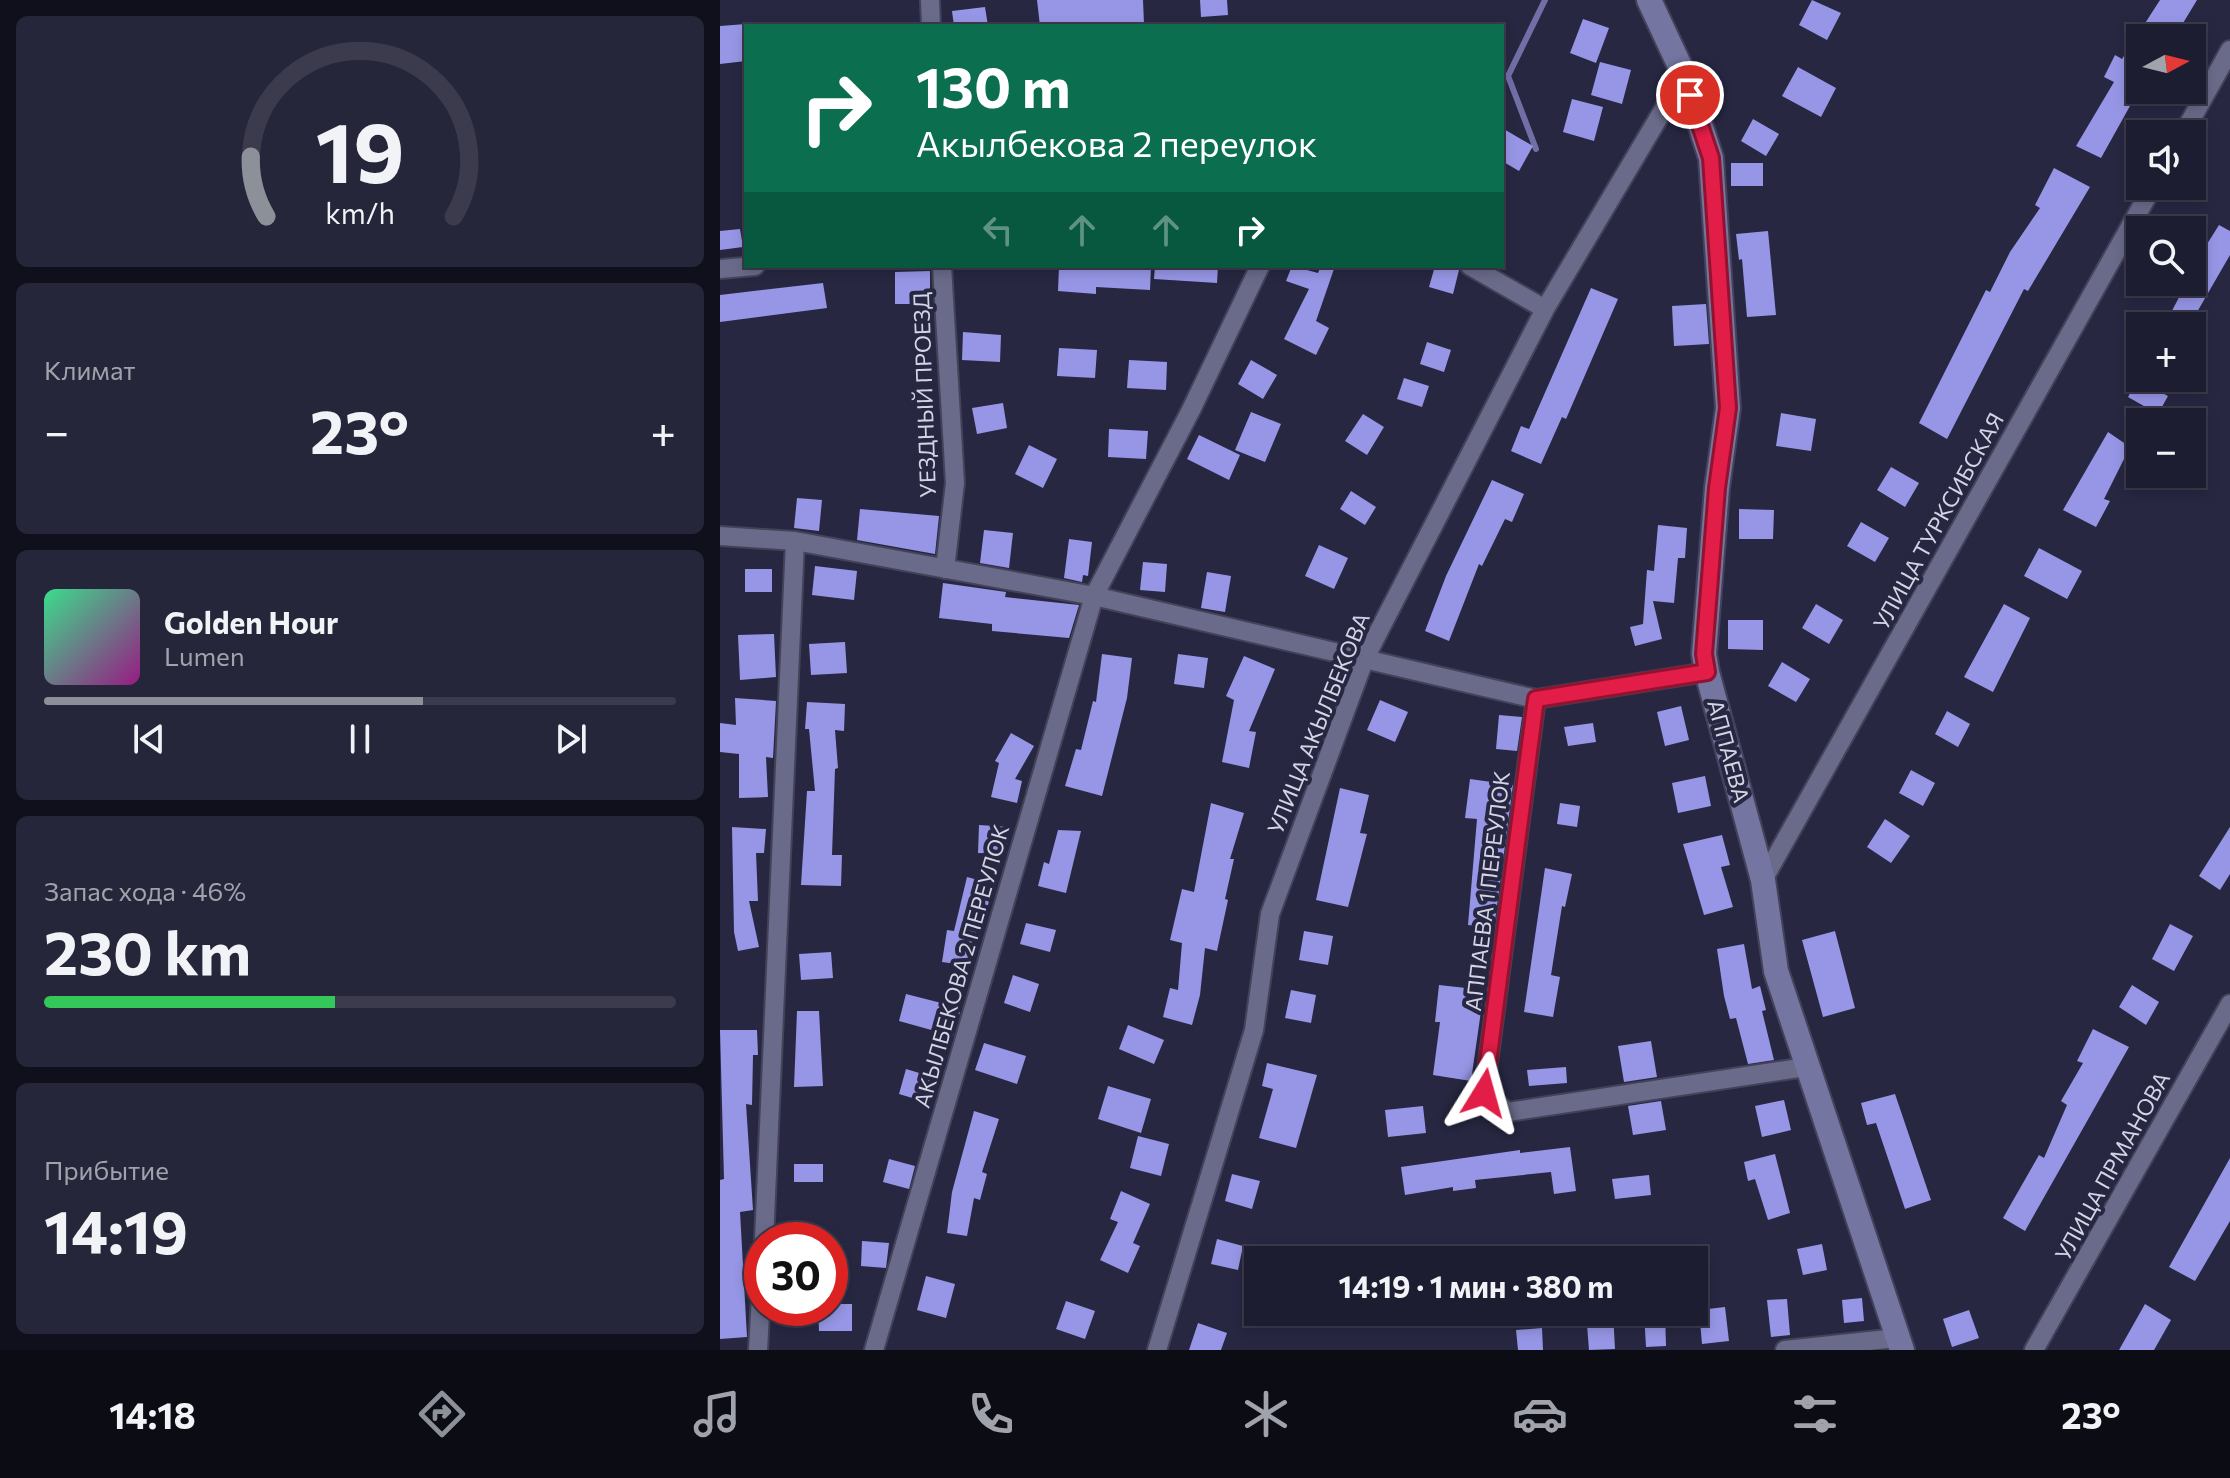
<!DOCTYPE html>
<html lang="ru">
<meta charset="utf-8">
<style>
:root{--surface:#1d1d32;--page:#25263a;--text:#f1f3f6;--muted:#a0a2ac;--line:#3b3b4d;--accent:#8c9099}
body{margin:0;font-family:Commissioner,sans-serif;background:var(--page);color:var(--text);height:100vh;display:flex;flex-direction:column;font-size:30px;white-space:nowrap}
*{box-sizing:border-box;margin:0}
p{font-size:26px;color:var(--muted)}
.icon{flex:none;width:44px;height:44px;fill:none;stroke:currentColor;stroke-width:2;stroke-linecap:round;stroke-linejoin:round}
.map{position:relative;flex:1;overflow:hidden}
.sheet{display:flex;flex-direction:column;gap:16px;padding:16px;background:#10101c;width:720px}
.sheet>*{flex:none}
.guide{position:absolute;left:24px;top:24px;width:760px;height:244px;border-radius:0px;box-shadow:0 4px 12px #0003,0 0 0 2px var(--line);background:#0b6e4f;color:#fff;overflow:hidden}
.needle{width:52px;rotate:83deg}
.fabs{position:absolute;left:1406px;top:24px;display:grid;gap:16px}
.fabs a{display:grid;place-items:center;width:80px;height:80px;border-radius:0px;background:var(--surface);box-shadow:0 4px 12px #0003,0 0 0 2px var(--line);font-size:40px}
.speed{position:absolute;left:24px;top:1222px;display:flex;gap:16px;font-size:40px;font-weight:700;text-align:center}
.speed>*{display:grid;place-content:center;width:104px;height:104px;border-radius:50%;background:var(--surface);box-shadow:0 4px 12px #0003,0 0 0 2px var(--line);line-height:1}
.speed .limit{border:12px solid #d22;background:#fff;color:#111}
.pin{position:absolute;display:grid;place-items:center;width:68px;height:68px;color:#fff;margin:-34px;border:4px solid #fff;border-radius:50%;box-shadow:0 2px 8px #0007}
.me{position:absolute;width:88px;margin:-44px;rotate:8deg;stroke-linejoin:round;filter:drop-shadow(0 0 6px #0008)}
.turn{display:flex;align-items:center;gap:28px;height:168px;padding:0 40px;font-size:36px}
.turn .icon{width:104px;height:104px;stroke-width:2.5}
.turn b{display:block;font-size:56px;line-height:68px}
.lanes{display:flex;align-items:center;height:76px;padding:0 40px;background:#0003;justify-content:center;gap:40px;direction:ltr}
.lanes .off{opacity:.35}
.big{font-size:60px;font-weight:700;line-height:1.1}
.sheet .card{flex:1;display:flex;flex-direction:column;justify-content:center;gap:12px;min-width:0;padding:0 28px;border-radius:12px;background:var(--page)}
.sheet .dial{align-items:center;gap:0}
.dial svg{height:208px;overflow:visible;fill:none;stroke:var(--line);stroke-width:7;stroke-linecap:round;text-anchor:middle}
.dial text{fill:var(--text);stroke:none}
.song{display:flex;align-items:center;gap:24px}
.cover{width:96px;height:96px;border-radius:12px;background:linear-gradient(135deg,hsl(150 70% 55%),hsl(310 70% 35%))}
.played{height:8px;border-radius:4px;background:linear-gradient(90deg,var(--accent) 60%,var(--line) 60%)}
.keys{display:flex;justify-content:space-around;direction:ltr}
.heat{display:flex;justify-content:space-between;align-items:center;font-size:44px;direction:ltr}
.charge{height:12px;border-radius:6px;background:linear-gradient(90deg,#34c759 46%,var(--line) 0)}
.trip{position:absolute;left:524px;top:1246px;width:464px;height:80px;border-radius:0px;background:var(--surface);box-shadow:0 4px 12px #0003,0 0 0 2px var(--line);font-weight:700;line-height:80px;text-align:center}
.tab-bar{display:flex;height:128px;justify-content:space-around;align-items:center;background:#0c0c14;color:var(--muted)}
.tab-bar .icon{width:56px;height:56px}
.tab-bar .current{color:var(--accent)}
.tab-bar b{font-size:36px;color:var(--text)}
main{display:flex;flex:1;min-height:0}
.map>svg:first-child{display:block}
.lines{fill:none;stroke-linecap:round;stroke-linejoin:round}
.stream{stroke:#726fa7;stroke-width:6}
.building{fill:#9796e6}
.street-casing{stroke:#434259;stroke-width:22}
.secondary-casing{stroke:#434259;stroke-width:28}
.street{stroke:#6a6b8a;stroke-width:18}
.secondary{stroke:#7475a0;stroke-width:24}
.route-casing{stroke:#92132f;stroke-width:20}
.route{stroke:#e11d48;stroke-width:14}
.labels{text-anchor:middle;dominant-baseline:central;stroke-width:8;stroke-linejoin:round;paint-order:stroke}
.street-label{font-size:22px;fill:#d3d4e5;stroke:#272742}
</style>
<main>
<section class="sheet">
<div class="card dial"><svg viewBox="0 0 100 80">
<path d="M14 69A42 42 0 1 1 86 69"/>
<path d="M14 69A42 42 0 0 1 8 46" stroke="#8c9099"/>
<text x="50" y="56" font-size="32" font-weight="700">19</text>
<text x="50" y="72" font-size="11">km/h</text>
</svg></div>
<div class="card"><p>Климат</p>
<div class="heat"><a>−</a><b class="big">23°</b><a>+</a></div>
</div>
<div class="card">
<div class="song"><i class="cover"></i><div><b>Golden Hour</b><p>Lumen</p></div></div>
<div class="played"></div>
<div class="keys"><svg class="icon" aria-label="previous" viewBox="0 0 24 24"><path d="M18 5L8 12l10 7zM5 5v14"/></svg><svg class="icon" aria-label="pause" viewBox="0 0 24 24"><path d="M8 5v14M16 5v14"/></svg><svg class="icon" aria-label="next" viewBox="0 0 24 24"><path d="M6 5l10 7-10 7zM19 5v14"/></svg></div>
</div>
<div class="card"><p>Запас хода · 46%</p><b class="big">230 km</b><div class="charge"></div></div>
<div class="card"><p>Прибытие</p><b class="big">14:19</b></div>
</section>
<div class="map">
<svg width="1510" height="1350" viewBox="0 0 1510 1350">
<rect width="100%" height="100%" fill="#272742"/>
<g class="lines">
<path class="stream" d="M816,149L788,76L825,0"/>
</g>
<path class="building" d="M317,0H423L424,24L320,26Z
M480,0H507L508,15L481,17Z
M1092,0L1121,13L1107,40L1079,25Z
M1440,0H1477L1454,38H1420V88L1381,158L1356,146L1394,82L1384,77L1395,55L1402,59Z
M265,7L268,26H234L232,11Z
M863,19L889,28L876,63L850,53Z
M26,24V61L0,64V26Z
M880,62L911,70L902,104L871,95Z
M1078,67L1116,88L1101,117L1062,96Z
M852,99L883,107L874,141L843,132Z
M1033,119L1059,134L1046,156L1021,141Z
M782,128L813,146L799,171L782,161Z
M1011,163H1043V186H1011Z
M1334,168L1370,187L1308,291L1304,289L1227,439L1199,423L1266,290L1270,292L1290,252L1320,208L1315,205Z
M1499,225L1510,231V255L1469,326H1444L1467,282H1472V268Z
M20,229L23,247L0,250V231Z
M1048,231L1056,315L1027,317L1022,259L1019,260L1016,234Z
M339,266H431L430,290L376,287V294L338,291Z
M435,266H498L497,283L434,279Z
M572,266L598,273L601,266H615L596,321L609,328L596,355L564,339L589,289L566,281Z
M715,266L739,270L733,294L709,287Z
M210,271V304H175V272Z
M103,283L107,308L0,322V295Z
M871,288L898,299L846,419L842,417L821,464L791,451L801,426L809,429Z
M986,304L989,344L954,346L952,306Z
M243,332L281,335L280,362L242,360Z
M707,342L731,350L724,372L700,364Z
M339,348L377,350L375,378L337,376Z
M409,360L447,362L446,390L407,388Z
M531,360L557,375L543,399L518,384Z
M684,378L709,386L702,407L677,399Z
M1418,380L1448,396L1438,414L1408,397Z
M283,403L287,428L257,434L252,408Z
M531,412L561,424L545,462L515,450Z
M1061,413L1096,419L1091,451L1056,446Z
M643,414L664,427L647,455L625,441Z
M389,429L428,431L426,459L388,457Z
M1388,432L1410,447L1384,499L1390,501L1376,527L1343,510Z
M479,435L520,455L509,480L467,459Z
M309,445L337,459L323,488L295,474Z
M1171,467L1199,483L1185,507L1157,490Z
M772,480L804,494L792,522L785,519L762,566L759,564L729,641L705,631L726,576Z
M631,491L656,507L645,525L620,509Z
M77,498L102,500L99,531L74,528Z
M140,509L219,516L215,554L137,540Z
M1019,509L1054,510L1053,539H1019Z
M1141,522L1169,538L1155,562L1127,546Z
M938,525L967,528L965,558H958L954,603L933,601L942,639L915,646L910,627L923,624L927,570L934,571Z
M264,530L293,533L289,568L260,563Z
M349,539L372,542L368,576L363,575L362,582L344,578Z
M599,545L628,558L614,589L585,576Z
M1319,548L1362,571L1347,599L1304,576Z
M423,562L447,564L445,592L420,590Z
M95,566L137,571L134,600L92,595Z
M25,569H52V592H25Z
M487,572L511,576L505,612L481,608Z
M223,583L286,592L285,597L359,605L349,638L272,631V624L219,618Z
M1096,604L1123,620L1109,644L1082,628Z
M1284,604L1310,618L1273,692L1244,677Z
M1008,620H1043V650L1008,649Z
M54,634L56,677L20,680L18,635Z
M125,642L127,673L91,675L89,644Z
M382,654L412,658L407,698L382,796L345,786L356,749L361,750L373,701L376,702Z
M458,654L488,658L484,688L454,684Z
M524,656L555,669L529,731L536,732L529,768L502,762L514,700L506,696Z
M1062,662L1090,679L1076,702L1048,686Z
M15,698L56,701L53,758L46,757L48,797L19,798V754L0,752V723L16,725Z
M660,700L688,712L675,742L647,730Z
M87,702L125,704L124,731L115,730L118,768L115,769L112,855H122L121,886L81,885L87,791H95L89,729H85Z
M961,706L969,740L945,746L937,712Z
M1227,711L1250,724L1238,747L1215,734Z
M779,715L802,717L797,751L776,749Z
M873,723L876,742L848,746L844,727Z
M291,733L314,746L295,779L302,781L297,803L271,797L279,763L275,761Z
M1191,770L1215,783L1203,806L1179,793Z
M985,776L991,806L958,813L952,783Z
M750,779L793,785L774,928L748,925L757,819L745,818Z
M620,788L649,795L640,833L647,834L628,907L596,900Z
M491,803L524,813L510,859H514L505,899L508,900L497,951L485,948L480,995L472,1025L443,1017L450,988L458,990L462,943L450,940L462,889L474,892Z
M840,803L860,806L857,827L837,824Z
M1165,819L1190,836L1171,863L1147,847Z
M259,825L289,827L286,854L258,853Z
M12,827L46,829L44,853H36L38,901H29L39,947L18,951L14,932Z
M1510,827V874L1500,890L1479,876Z
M338,830L361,831L346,893L318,886L324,862L329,864Z
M1002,835L1010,865L1001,867L1013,907L984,915L963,844Z
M825,868L852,874L845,907L842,906L831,975L840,977L833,1017L804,1012Z
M247,877L273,884L267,909L260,908L251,966L222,962L227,930L234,931Z
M306,923L336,930L330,952L300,944Z
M1450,924L1473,936L1454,971L1432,959Z
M584,931L613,936L608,965L579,960Z
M1115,931L1135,1008L1103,1017L1082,940Z
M1024,944L1032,989L1040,986L1046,1010L1042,1011L1054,1060L1028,1064L1016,1018L1010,1019L1004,996L997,949Z
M111,952L113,978L81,980L79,954Z
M293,975L319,984L310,1012L284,1003Z
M719,985L764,990L751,1081L713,1075L720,1022H715Z
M1412,985L1439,1002L1426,1025L1399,1007Z
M571,990L596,995L591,1023L565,1018Z
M186,994L241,1008L233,1036L179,1021Z
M77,1011H99L103,1086L74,1087Z
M408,1025L444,1040L434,1064L399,1049Z
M1373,1029L1409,1047L1305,1231L1283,1218L1319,1155L1324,1158L1347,1105L1341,1101L1363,1063L1357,1061Z
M0,1030H37L38,1055H33L32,1105L26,1104L33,1210L20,1212L27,1337L0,1339V1180L4,1179Z
M931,1041L937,1077L904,1082L898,1046Z
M264,1043L306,1056L297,1084L255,1070Z
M547,1063L597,1075L576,1148L539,1138L553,1089L542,1086Z
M846,1067L847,1083L809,1086L807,1070Z
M186,1069L216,1078L209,1103L179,1094Z
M388,1086L431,1099L421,1133L378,1119Z
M1175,1094L1211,1200L1185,1209L1156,1123L1147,1125L1141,1103Z
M1064,1100L1071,1130L1042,1137L1035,1106Z
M941,1101L946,1130L913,1135L908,1106Z
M703,1106L706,1133L668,1137L665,1110Z
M254,1111L279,1119L262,1172L267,1174L260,1200L254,1198L247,1236L227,1233L232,1192Z
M418,1136L449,1144L441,1176L410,1168Z
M850,1147L856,1191L834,1194L831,1172L755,1180L756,1188L733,1191V1187L685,1195L681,1167L800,1150V1153Z
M1055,1154L1070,1213L1048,1220L1035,1179L1028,1181L1024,1162Z
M1510,1158V1221L1475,1281L1449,1267Z
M169,1159L195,1166L189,1189L163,1182Z
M74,1164H103V1182H74Z
M512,1174L540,1181L532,1209L505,1201Z
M929,1175L931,1195L895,1199L892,1179Z
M401,1191L430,1204L413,1243L420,1246L408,1273L380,1260L398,1222L390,1219Z
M497,1239L523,1246L518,1270L491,1264Z
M142,1241L169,1243L166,1268L141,1266Z
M1102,1244L1107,1270L1083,1275L1077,1249Z
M206,1276L235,1284L226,1318L197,1310Z
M1142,1298L1144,1321L1124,1323L1122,1300Z
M1067,1299L1070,1335L1051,1337L1047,1300Z
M346,1301L375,1311L365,1339L336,1329Z
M110,1304H132V1331H99L98,1308H110Z
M1425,1304L1451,1320L1434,1350H1399Z
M1005,1307L1009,1341L982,1344L979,1310Z
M1249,1310L1259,1338L1232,1347L1223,1319Z
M866,1312H893L895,1349L869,1350Z
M945,1312L946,1346L926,1347L924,1313Z
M478,1323L507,1333L501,1350H469Z
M822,1328L823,1350H798L796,1330Z"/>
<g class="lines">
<g class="street-casing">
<path id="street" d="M210,0L211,26
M1463,134L1510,50
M222,266L235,483L225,569
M750,266L825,309
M0,269L35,266
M0,536L75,541L374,596L816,699L987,672
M816,699L764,1093L788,1112L1086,1067
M1043,880L1433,186
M44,1240L75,541
M38,1350L42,1278
M154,1350L374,596L471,410L540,266
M437,1350L534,1030L550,914L645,658L825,309L964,75
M1065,1350L1177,1338
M1314,1350L1510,1004"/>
</g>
<g class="secondary-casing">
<path id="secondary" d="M929,0L964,75L991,158L1008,408L997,488L984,654L987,672L1043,880L1056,971L1182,1350"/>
</g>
<use href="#street" class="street"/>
<use href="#secondary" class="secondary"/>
</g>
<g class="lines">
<g class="route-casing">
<path id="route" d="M764,1093L816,699L987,672L984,654L997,488L1008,408L991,158L970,95"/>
</g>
<use href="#route" class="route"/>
</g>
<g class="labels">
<g class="street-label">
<text transform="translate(204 395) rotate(-92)">УЕЗДНЫЙ ПРОЕЗД</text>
<text transform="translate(1218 521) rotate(-61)">УЛИЦА ТУРКСИБСКАЯ</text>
<text transform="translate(598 723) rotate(-68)">УЛИЦА АКЫЛБЕКОВА</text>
<text transform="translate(1009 751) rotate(75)">АППАЕВА</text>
<text transform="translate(767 891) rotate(-83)">АППАЕВА 1 ПЕРЕУЛОК</text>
<text transform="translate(241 966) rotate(-74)">АКЫЛБЕКОВА 2 ПЕРЕУЛОК</text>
<text transform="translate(1392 1166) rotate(-61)">УЛИЦА ПРМАНОВА</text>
</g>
</g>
</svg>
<div class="fabs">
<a><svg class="needle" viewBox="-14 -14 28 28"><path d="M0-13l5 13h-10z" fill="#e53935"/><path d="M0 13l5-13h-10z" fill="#a0a2ac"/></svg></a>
<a><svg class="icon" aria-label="sound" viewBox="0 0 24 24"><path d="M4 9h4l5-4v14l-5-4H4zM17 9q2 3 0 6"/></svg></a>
<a><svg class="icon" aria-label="search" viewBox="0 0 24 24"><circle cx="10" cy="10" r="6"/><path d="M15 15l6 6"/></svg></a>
<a>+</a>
<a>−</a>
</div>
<div class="speed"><div class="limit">30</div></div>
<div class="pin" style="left:970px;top:95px;background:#d93025"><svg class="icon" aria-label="arrive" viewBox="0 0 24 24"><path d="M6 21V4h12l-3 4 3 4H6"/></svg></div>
<svg class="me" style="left:764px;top:1093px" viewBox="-20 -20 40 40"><path d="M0-17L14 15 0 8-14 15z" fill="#e11d48" stroke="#fff" stroke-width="4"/></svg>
<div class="trip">14:19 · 1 мин · 380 m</div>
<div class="guide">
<div class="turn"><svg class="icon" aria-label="right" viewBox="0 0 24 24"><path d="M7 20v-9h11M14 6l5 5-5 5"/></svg><div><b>130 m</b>Акылбекова 2 переулок</div></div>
<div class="lanes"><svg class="icon off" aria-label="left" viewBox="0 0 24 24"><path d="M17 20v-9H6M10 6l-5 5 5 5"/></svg><svg class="icon off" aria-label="ahead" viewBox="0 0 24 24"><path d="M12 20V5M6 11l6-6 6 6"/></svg><svg class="icon off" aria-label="ahead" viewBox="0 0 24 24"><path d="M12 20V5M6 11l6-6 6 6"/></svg><svg class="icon" aria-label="right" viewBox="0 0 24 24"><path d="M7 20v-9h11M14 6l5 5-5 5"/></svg></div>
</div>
</div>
</main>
<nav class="tab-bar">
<b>14:18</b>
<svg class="icon current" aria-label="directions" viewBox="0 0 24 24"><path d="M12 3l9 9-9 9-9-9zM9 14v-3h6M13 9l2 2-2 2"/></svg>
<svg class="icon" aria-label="music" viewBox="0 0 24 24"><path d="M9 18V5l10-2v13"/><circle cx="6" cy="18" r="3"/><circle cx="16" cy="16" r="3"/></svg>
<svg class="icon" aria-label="phone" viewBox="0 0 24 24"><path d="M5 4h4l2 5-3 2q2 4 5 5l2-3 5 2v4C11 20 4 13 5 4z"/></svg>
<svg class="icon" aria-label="climate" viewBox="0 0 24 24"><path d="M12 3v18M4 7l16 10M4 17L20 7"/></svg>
<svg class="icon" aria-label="car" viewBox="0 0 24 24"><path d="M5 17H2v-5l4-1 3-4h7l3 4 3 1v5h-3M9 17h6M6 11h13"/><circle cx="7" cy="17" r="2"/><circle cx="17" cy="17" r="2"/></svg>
<svg class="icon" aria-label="filters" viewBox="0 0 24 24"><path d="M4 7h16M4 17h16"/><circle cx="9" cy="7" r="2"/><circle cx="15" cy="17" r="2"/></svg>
<b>23°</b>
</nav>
